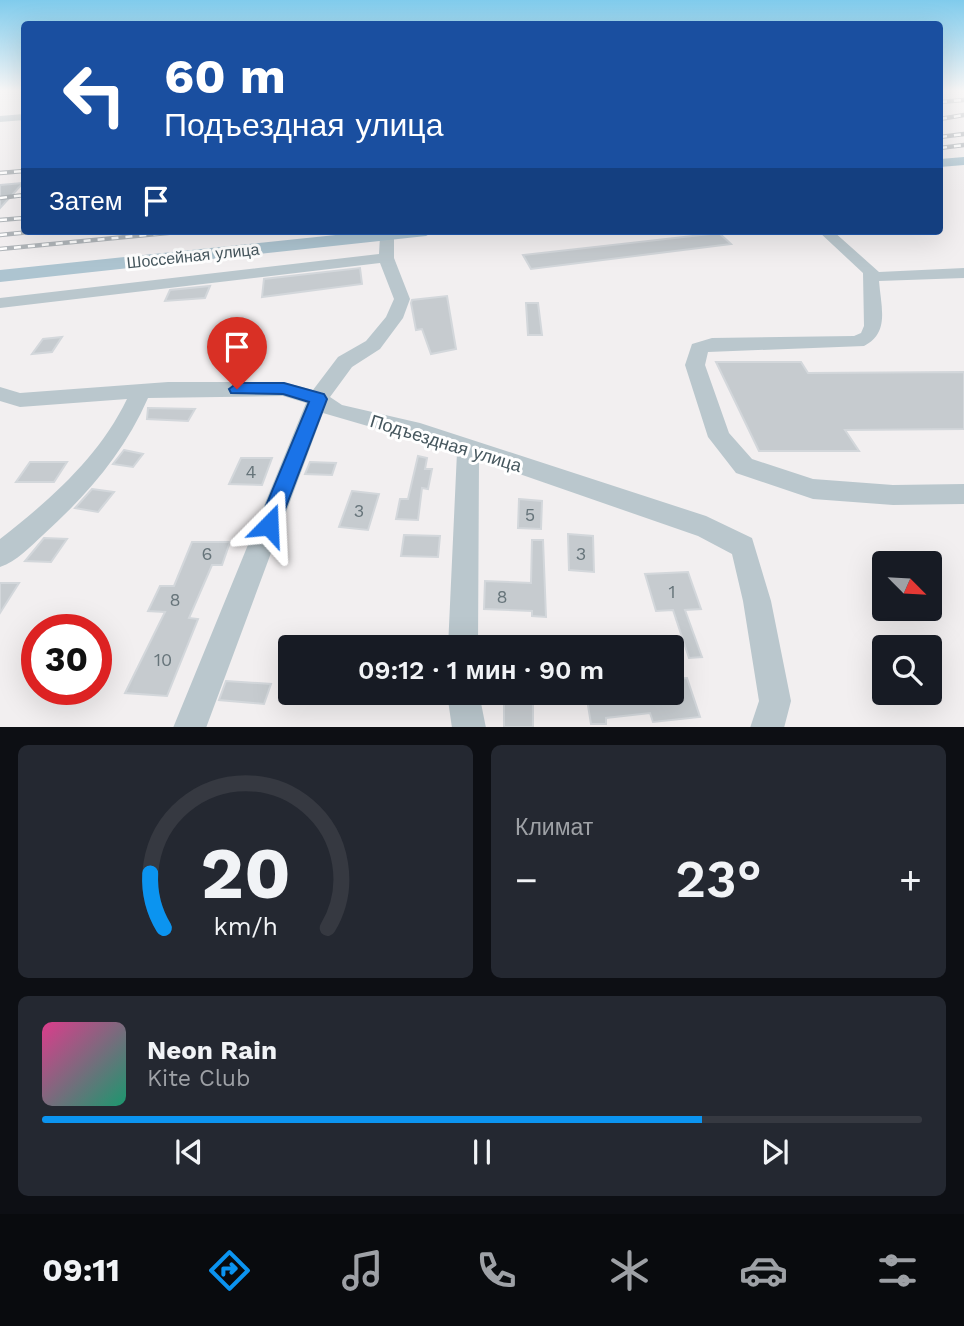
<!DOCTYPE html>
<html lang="ru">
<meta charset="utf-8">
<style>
:root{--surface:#171b24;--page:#242831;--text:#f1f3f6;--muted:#9ea1a6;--line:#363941;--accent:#0b94f0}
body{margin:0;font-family:"Work Sans",sans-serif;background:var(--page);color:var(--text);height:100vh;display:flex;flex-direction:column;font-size:26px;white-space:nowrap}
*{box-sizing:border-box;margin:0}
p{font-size:23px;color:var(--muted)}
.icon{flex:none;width:38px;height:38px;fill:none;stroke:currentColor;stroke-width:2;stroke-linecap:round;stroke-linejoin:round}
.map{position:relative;height:727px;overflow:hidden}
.side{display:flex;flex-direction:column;gap:18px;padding:18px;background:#0d0f14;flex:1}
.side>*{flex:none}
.hud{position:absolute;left:21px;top:21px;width:922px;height:214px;border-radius:7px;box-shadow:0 7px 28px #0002;background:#1a4fa0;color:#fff;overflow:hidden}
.needle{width:46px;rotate:114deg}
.fabs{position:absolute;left:872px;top:551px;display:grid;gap:14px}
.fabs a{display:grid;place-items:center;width:70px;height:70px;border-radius:7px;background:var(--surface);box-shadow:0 7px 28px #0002;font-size:35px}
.speed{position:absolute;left:21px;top:614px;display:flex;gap:14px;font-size:35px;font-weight:700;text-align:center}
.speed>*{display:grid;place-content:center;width:91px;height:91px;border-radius:50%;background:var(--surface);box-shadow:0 7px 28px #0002;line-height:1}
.speed .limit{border:10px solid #d22;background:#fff;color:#111}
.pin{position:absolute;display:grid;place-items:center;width:60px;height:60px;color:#fff;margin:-72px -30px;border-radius:50% 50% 50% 0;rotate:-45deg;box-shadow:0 0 7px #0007}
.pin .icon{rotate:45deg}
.me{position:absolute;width:77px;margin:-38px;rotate:21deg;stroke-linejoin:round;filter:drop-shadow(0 0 5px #0008)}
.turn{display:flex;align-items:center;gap:24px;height:147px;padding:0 28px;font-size:32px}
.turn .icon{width:91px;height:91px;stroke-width:2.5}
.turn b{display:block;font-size:49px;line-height:60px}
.then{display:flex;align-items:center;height:66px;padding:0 28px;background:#0003;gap:14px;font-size:26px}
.big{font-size:52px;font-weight:600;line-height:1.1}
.side .card{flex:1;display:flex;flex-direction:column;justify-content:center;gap:10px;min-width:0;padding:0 24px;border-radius:10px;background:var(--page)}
.side .dial{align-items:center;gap:0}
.dial svg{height:182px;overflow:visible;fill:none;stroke:var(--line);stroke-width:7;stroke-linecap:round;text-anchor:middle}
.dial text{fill:var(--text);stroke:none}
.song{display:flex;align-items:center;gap:21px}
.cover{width:84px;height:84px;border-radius:10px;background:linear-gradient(135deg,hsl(330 70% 55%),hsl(160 70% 35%))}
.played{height:7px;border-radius:4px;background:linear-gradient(90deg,var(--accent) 75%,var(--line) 75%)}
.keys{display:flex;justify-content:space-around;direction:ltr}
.heat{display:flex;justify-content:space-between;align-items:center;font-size:38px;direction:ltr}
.side .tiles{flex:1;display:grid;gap:18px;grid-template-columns:1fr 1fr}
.card:last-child{grid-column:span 2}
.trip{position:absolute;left:278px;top:635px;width:406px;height:70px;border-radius:7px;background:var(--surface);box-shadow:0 7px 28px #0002;font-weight:600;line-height:70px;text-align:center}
.dock{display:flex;height:112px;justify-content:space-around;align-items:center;background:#090b0e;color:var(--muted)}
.dock .icon{width:49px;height:49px}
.dock .active{color:var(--accent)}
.dock b{font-size:32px;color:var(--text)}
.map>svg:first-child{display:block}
.building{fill:#c6cbcf;stroke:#d3d7db;stroke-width:2}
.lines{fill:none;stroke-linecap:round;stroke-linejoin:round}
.minor{fill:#bac7cd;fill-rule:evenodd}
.major{fill:#adc4d0;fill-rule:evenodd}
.rail-casing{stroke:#b1b6ba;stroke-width:4.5}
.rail{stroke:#fff;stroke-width:2.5;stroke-dasharray:7;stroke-linecap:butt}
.route{fill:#1a73e8;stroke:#114b97;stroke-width:2}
.labels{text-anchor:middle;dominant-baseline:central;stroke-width:6;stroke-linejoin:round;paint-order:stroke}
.far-street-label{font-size:16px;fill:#46575e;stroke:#fff}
.street-label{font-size:18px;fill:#46575e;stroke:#fff}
.near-number-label{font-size:18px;fill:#66747a}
</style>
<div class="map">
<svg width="964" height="728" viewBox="0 0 964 728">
<rect width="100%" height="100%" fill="#f2eff0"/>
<path class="building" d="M23,183L0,208V185Z
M719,233L731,244L531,269L523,255Z
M360,268L362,284L262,297L264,279Z
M210,286L205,298L165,301L170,290Z
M447,296L456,349L431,354L422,329L416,330L411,303L412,300Z
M526,303H538L542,335H528Z
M62,337L52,352L32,354L43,339Z
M716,362H801L808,373L964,372V429L845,430L859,451H759Z
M148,408L195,409L188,421L147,419Z
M124,450L143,454L133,467L113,464Z
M418,456L427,458L425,469H432L428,489L422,488L418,520L396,519L400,499H408Z
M241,458H272L262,485L229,484Z
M30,462H67L54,482H16Z
M310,462L336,463L332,475L305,474Z
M92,489L114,492L98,512L75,508Z
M352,491L379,494L368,530L339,527Z
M519,499L542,501L541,529L518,528Z
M568,534L593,536L594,572L569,570Z
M404,535L440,536L438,557L401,556Z
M44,538L67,539L51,562L25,561Z
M532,540H543L546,617L532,616V611L484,609L485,581L531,583Z
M192,542H230L222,565H212L189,618L198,619L167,696L125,693L165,612L148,611L160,586H174Z
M688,572L701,609L685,610L702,657L689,658L673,610L656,611L645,574Z
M0,583H19L0,613Z
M687,678L700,717L653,722L650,713L606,718V724H591L586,693H672V679Z
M226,681L271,684L264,704L219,700Z
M504,693L533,694V727H504Z"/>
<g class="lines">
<path class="minor" d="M24,114V120L0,122V116Z
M818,231H833L879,272L964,268V278L879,281C881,307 890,333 864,346L708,352L705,365L729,433L752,459L813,479L893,485L964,484V504L893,505L813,499L736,473L708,437L685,365L692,344L712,338L854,336L861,333L864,326L863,273Z
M387,232L394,236V258L410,299L403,318L380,349L352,367L330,397L342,405L420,423L706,516L752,538L771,601L791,701L784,728H750L759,701L743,601L732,554L698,536L479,460L478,648H448L457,452L323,413L206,728H173L306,403L283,396L148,398C124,453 87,495 43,535C30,547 17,561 0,567V539C50,500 99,457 127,399L20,407L0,401V387L20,393L168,382H283L313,390L338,357L366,341L386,317L394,299L380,263L0,308V298L379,254L380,236Z
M447,693H479L486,728H452Z"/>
<path class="major" d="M964,157V165L940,167V159Z
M374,231H435L426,236L0,282V270Z"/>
<g class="rail-casing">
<path id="rail" d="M940,102L964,100
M940,119L964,115
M940,137L964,134
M940,148L964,145
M0,173L24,171
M0,198L24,195
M0,220L24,218
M0,235L40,231
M0,249L188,231"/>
</g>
<use href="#rail" class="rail"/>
</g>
<linearGradient id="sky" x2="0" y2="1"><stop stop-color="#80cbec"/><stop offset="0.47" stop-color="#f9f8f8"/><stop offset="1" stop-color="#f9f8f8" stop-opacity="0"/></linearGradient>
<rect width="964" height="193" fill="url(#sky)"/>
<path class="route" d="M237,383H284L324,394L327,399L279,525L276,532L269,535L261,532L258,525L309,402L283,394L231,393L229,389Z"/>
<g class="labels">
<g class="far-street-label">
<text transform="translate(193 256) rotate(-6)">Шоссейная улица</text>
</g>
<g class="street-label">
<text transform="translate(446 443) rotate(17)">Подъездная улица</text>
</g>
<g class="near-number-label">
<text x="251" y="471">4</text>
<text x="359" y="510">3</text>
<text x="530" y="514">5</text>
<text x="207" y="553">6</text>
<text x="581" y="553">3</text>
<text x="672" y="591">1</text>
<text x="502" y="596">8</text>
<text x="175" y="599">8</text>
<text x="163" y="659">10</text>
</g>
</g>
</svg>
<div class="fabs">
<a><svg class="needle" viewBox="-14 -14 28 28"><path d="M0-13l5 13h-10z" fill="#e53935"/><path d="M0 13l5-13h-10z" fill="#9ea1a6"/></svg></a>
<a><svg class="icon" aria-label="search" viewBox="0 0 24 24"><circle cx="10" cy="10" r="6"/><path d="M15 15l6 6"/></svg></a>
</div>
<div class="speed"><div class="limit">30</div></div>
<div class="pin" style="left:237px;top:389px;background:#d93025"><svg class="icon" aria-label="arrive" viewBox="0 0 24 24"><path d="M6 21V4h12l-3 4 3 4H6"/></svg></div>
<svg class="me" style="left:269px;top:525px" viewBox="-20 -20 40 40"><path d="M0-17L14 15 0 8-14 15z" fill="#1a73e8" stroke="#fff" stroke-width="4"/></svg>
<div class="trip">09:12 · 1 мин · 90 m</div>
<div class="hud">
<div class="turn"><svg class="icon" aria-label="left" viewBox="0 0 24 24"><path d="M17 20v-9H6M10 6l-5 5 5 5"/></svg><div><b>60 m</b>Подъездная улица</div></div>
<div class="then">Затем<svg class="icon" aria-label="arrive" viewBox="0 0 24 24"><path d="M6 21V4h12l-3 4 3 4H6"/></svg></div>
</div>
</div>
<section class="side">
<div class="tiles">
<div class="card dial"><svg viewBox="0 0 100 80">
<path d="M14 69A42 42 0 1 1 86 69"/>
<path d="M14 69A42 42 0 0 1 8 45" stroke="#0b94f0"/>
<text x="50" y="56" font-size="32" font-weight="700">20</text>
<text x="50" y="72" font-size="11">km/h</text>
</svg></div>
<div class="card"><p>Климат</p>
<div class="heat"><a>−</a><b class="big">23°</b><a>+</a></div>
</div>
<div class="card">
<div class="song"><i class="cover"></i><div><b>Neon Rain</b><p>Kite Club</p></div></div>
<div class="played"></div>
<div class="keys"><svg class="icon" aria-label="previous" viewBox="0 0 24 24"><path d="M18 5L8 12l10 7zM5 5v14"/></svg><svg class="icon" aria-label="pause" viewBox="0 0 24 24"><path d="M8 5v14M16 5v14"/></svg><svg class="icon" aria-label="next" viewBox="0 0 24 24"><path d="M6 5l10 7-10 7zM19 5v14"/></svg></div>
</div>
</div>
</section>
<nav class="dock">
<b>09:11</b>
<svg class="icon active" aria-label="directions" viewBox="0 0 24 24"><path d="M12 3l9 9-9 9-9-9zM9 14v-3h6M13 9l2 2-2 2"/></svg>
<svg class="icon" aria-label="music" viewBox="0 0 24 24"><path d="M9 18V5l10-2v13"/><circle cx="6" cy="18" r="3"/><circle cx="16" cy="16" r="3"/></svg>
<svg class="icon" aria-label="phone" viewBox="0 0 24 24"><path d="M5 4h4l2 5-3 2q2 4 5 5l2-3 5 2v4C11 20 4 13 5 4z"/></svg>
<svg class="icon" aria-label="climate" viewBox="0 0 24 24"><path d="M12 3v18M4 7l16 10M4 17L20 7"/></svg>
<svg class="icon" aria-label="car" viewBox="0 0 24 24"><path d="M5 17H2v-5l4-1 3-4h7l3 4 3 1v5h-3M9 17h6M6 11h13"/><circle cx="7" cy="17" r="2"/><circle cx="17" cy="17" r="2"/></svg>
<svg class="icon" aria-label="filters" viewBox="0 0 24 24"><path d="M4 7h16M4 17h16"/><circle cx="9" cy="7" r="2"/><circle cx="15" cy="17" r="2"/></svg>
</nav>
